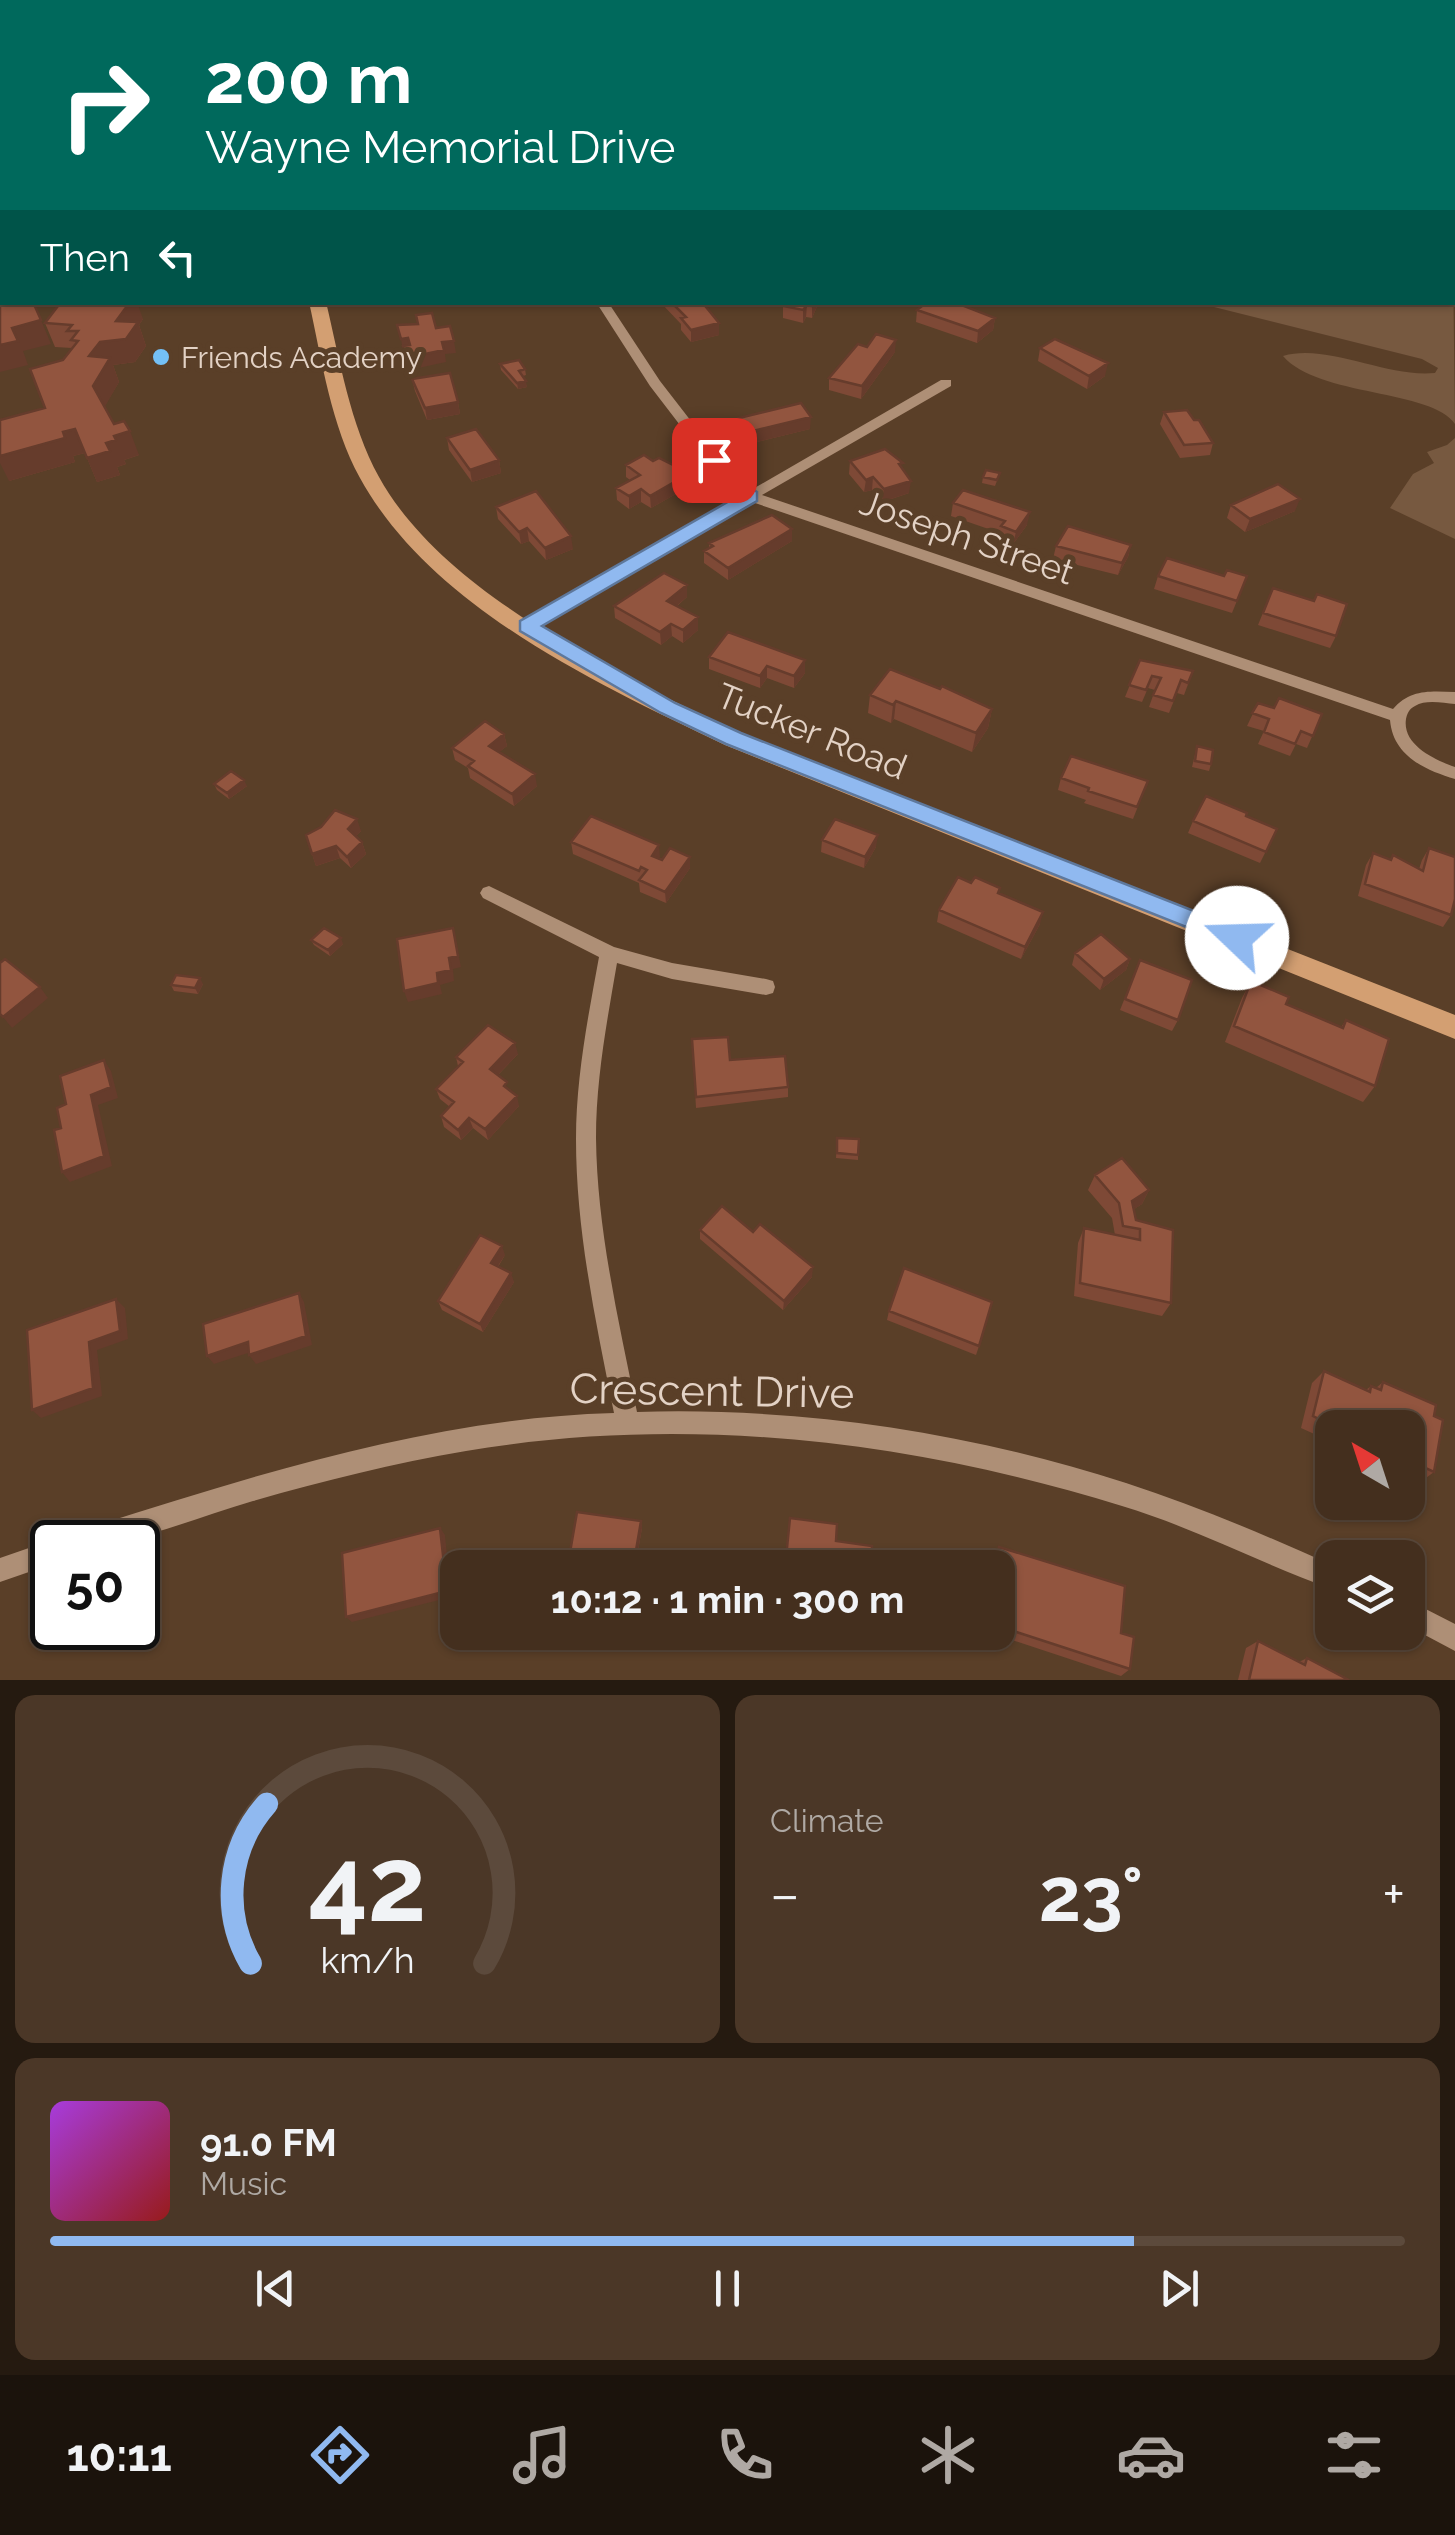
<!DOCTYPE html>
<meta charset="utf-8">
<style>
:root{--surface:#442f1e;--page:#4b3727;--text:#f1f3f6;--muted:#afa9a4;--line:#5c4a3c;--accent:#90b9f0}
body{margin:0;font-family:Raleway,sans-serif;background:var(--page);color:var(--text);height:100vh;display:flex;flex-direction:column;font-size:38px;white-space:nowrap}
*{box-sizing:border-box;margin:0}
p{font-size:32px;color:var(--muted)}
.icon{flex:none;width:55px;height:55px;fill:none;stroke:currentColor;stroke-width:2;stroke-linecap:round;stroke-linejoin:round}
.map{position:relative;height:1680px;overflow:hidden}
.side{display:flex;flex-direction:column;gap:15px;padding:15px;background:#251a10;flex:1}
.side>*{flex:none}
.hud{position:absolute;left:0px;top:0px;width:1455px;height:305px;box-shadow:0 2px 8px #0004,0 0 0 2px var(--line);background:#00695c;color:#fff;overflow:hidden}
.needle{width:65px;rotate:321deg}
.buttons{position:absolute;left:1315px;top:1410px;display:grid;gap:20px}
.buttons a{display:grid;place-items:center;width:110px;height:110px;border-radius:20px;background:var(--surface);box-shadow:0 2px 8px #0004,0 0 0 2px var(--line);font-size:50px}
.speed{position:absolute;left:30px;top:1520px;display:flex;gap:20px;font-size:50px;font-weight:700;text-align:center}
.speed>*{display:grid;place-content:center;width:130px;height:130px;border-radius:50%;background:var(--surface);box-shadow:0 2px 8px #0004,0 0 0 2px var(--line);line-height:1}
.speed .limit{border:5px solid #111;border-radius:15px;background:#fff;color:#111}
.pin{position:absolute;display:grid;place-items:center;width:85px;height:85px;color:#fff;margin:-42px;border-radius:20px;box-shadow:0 5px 15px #0006}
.me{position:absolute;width:110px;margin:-55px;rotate:291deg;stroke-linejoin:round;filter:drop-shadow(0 0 8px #0008)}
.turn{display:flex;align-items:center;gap:35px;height:210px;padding:0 40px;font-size:45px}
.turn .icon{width:130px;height:130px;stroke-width:2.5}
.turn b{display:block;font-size:70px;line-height:85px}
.then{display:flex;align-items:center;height:95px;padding:0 40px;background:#0003;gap:20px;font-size:38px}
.big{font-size:75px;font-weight:700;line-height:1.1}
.side .tile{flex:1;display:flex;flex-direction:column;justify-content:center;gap:15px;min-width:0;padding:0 35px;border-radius:20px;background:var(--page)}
.side .dial{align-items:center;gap:0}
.dial svg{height:260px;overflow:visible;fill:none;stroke:var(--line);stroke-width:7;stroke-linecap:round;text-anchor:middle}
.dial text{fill:var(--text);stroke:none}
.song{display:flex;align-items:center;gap:30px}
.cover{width:120px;height:120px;border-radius:15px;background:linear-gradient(135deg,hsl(280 70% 55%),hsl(0 70% 35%))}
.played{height:10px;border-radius:5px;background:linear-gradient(90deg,var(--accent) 80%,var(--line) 80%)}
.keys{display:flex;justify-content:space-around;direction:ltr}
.heat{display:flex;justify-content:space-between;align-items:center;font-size:55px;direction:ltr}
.side .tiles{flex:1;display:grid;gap:15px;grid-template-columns:1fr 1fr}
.tile:last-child{grid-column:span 2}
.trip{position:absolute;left:440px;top:1550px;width:575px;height:100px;border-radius:20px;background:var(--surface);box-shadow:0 2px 8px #0004,0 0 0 2px var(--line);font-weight:700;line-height:100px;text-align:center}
.tab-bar{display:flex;height:160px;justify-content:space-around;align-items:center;background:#1b130c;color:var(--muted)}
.tab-bar .icon{width:70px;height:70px}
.tab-bar .on{color:var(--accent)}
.tab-bar b{font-size:45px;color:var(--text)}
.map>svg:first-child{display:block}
.green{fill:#775940}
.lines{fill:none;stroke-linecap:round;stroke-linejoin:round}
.minor{fill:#ae8f76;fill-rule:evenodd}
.major{fill:#d39f72;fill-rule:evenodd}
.wall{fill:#7e4936}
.shaded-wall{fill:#663c2c}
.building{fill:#92553f;stroke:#663c2c;stroke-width:2.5}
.route{fill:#90b9f0;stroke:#5e789c;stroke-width:2.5}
.poi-dot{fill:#74c0f6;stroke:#5a3f28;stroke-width:4}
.labels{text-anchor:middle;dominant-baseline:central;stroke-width:10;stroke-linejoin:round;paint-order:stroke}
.far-poi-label{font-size:30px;fill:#e3d2c5;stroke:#5a3f28;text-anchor:start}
.street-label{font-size:35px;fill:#e3d2c5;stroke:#5a3f28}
.near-street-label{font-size:42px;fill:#e3d2c5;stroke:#5a3f28}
</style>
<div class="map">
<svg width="1455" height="1680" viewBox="0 0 1455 1680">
<rect width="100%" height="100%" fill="#5a3f28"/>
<path class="green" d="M1132,0H1455V259L1452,2Z
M1453,263L1455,424C1432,389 1318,397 1283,356C1328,343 1386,378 1435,373L1438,368L1422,359L1198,303L1452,302Z
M1455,438V539L1390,508L1413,474L1434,463L1427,452L1447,445Z"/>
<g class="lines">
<path class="minor" d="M953,0H977L979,2H957Z
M596,302H608L660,381L739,483L751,490L941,380H951V386L762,495L1393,709C1410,689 1430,691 1455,692V704C1443,703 1426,699 1415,706C1409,709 1407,714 1406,719C1402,745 1435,760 1455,767V779C1425,770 1393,756 1390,720L752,502L532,630H522L519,626L522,622L740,496L729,489L650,386Z
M489,886L614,947L672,963L766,979L773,981L775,987L773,993L766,995L672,979L617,963C607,1021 596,1079 596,1138C597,1230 619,1322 637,1412C802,1407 969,1432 1126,1483C1197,1506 1265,1535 1332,1565V1589C1262,1564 1195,1528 1122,1506C910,1440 685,1414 466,1451C394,1463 323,1481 253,1501C209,1514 166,1531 123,1541C106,1545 87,1542 70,1542L73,1533L82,1530C256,1475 431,1418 614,1413C596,1323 576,1231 576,1139C576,1078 588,1017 599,957L483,898L480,893L483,888Z
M52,1540L59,1542H52V1564L0,1582V1558Z
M1408,1600L1455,1624V1651L1408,1626Z"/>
<path class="major" d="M229,0H241V2H229Z
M309,302H326C340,361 350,424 379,477C444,595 623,678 741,733L1455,1015V1039L725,745C597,684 431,607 360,478C331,425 322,361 309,302Z"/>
</g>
<path class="wall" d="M816,0H858L854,2H824Z
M660,302H702L719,323V335L691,342L681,330V324Z
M819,302L812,318L806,317L803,323L783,318V306Z
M917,310L995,318L993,330L977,343L916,322Z
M143,319L139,325L146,346L135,362L113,365L119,382L104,407L114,424L139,455L124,460L126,464L117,467L120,475L97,482L85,453L73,456L75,462L9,481L45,408L63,360L72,348L55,347L45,323Z
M1040,348L1105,376L1087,389L1038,361Z
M895,352L861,399L829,390V378Z
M500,364L525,369L526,375L523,376L527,387L518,389L501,370Z
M412,379L458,402L460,414L427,420L415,391Z
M1164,412L1194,420L1213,443L1210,455L1180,458L1160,424Z
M739,418L810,429L749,444L739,430Z
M447,438L499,460L501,473L472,482L449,450Z
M850,461L902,468L909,493L882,502L872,490L864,492L849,474Z
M626,465L681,476L683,490L651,508L641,502L629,509L617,500L616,488L630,480L626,477Z
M1000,473L995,486L982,483L983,477Z
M953,503L1027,525L1013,544L999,539L1000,533L951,516Z
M1231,505L1295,511L1245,532L1227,518Z
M496,507L573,549L546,560L529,541L521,544L498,519Z
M792,529V541L728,580L704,563V551L709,548V543Z
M1131,545L1128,557L1118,575L1053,559L1056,546Z
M1158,576H1247L1232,613L1154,589Z
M1273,588L1314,601L1336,636L1330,648L1258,625Z
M687,597L677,606L698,617V630L683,643L672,636L661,645L615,618L614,606Z
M709,657L805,673L794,688L767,678L760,688L709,669Z
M1140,660L1193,671L1184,695L1177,693L1169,713L1149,707L1155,690L1148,688L1142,702L1125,697Z
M870,695L992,709L988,728L972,752L894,719L891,723L868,713Z
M1258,703L1274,708L1322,714L1307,748L1296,744L1290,756L1258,744L1264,731L1247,726Z
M504,734L507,746L499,752L537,786L514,806L470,778L468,768L455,760L452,748Z
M1197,746L1211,764L1209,771L1192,767Z
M1061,778L1148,781L1133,819L1084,803L1086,800L1058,790Z
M214,784L247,786L229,799L217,790Z
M1193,821L1277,829L1260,863L1188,833Z
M361,831L356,836L362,842L366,854L351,868L340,858L316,866L306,835Z
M822,840L876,847L864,868L821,852Z
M571,842L659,845V859L690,868L666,903L640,892L639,883L573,854Z
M1429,848L1451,915L1443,927L1358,896L1366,865L1373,853L1390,859L1393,855L1419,869L1422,860Z
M971,883L1000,888L999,893L1040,924L1021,959L937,922L939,910Z
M311,940L343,944L330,956L314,945Z
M1075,953L1130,959L1126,970L1100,990L1072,965Z
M1140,960L1178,1020L1172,1031L1120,1010Z
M1251,981L1286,1004L1341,1027L1346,1020L1375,1086L1363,1102L1225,1042L1242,998Z
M203,984L198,994L174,991L171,985Z
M692,1039L730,1060L788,1087V1097L696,1108Z
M518,1054L498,1075L519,1106L488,1140L473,1128L461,1140L444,1127L441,1116L450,1107L440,1099L436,1089L458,1066L456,1057Z
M837,1138L858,1155V1160L836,1158Z
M1095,1175L1149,1190L1142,1204L1134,1209L1136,1220L1171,1303L1162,1316L1074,1296L1078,1243L1084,1228L1115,1235L1112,1218L1088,1190Z
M700,1230L753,1232L812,1277L783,1310L700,1239Z
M505,1255L498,1267L514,1282L483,1332L442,1310L438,1301Z
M889,1311L979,1346L976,1355L887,1320Z
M1324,1371L1366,1390L1371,1386L1376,1388L1383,1382L1434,1416V1472L1419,1483L1408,1477V1428H1332V1442L1301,1428L1312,1383Z
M641,1521L642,1528L635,1568H592L571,1564L569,1558Z
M999,1547L1121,1633L1130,1669L1121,1676L988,1632H998V1568H991L993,1556Z
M1258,1641L1299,1662L1307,1658L1349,1680H1238L1246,1648Z"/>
<path class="shaded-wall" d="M593,0H614V2H582Z
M130,302H137L143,319L139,325L146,346L135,362L113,365L119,382L103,410L93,386L89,356Z
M814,302H819L812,318V306Z
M807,305L806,317L803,323V310Z
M995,318L993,330L977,343L978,331Z
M41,320L51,344L23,351L28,365L0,372V345L12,328Z
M719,323V335L691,342V330Z
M408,338L410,350L403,351L401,339Z
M896,340L895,352L861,399L862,386Z
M454,341L456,353L445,354L446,362L409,370L406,358L442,342Z
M1108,363L1105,376L1087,389L1089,376Z
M526,381L527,387L518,389L517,383Z
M458,402L460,414L427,420L425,408Z
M811,417L810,429L749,444V432Z
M75,429L85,453L73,456L75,462L9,481L0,463V456Z
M130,431L139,455L124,460L126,464L117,467L120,475L97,482L87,458L114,436Z
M499,460L501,473L472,482L470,470Z
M681,469L683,490L651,508L650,496L675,472Z
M873,477L872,490L864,492L866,480Z
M911,481L909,493L882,502L884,489Z
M641,489V502L629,509V496Z
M1300,499L1295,511L1245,532L1250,519Z
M1030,512L1027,525L1013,544L1016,532Z
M527,528L529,541L521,544L519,532Z
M792,529V541L728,580V568Z
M571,536L573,549L546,560L545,548Z
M1131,545L1128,557L1118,575L1122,563Z
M687,585V597L668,613L667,601Z
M698,617V630L683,643V630Z
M671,624L672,636L661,645L660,632Z
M805,660V673L794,688V676Z
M767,666V678L760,688V676Z
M896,701L894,719L891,723L893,705Z
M992,709L988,728L972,752L976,733Z
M504,734L507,746L492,758L489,746Z
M535,774L537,786L514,806L512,794Z
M244,780L247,786L229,799L227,793Z
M357,819L361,831L352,841L348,829Z
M878,835L876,847L864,868L865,857Z
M362,842L366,854L351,868L347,857Z
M659,845L660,857L653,868L652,856Z
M336,846L340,858L316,866L312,854Z
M690,857V868L666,903L665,892Z
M1043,912L1040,924L1021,959L1025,947Z
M453,928L461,967L453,969L454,981L440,985L442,994L408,1002L404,991L437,973L449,958Z
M341,938L343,944L330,956L328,950Z
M1130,959L1126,970L1100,990L1104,979Z
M200,978L203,984L198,994L195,988Z
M40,987L48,998L12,1028L3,1017Z
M515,1043L518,1054L493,1080L490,1069Z
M104,1060L111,1071L118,1098L98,1105L112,1166L70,1182L62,1172Z
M517,1096L519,1106L488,1140L485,1129Z
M469,1118L473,1128L461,1140L458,1130Z
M1149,1190L1142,1204L1125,1215L1132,1201Z
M502,1246L505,1255L494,1272L491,1263Z
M813,1267L812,1277L783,1310L784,1301Z
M511,1273L514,1282L483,1332L480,1324Z
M299,1293L304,1302L312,1345L256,1364L249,1355Z
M116,1299L125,1308L128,1339L97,1350L102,1396L41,1418L32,1410L89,1342Z
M248,1342L254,1351L214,1364L207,1356Z
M641,1521L642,1528L635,1568H633Z
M440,1528L445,1535L451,1597L352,1622L346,1617Z"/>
<path class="building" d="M557,0H593L582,2H560Z
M679,0H699L697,2H677Z
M896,0H937L934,2H912Z
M1071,0H1093V2H1070Z
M2,300V302H33L41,320L12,328L18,341L0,345V301Z
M61,302H130L116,321L138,322L126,339L100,342L89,356L110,358L93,386L114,424L124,421L130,431L114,436L116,440L106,443L110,451L87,458L75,429L63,432L65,438L0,456V420L45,408L30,369L63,360L78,341L71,340L78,331H67L72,325L45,323Z
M671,302H702L719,323L691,330L681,318L686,317Z
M786,302H814L812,306L807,305L803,310L783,306Z
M927,302H954L995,318L978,331L917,310Z
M432,313L436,328L450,326L454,341L442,342L444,350L406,358L403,346L410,345L408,338L401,339L397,325L418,324L416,315Z
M876,334L896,340L862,386L829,378L858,344L867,347Z
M1055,339L1108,363L1089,376L1040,348Z
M519,360L525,369L519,371L526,381L517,383L500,364Z
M450,373L458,402L425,408L412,379Z
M801,403L811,417L749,432L739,418Z
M1187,410L1194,420H1199L1213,443L1184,445L1164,412Z
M476,429L499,460L470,470L447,438Z
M885,449L903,463L899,464L911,481L884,489L873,477L866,480L850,461Z
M644,455L653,461L659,458L681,469L675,472L683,477L650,496L641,489L629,496L616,488L640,475L626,465Z
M986,470L1000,473L997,480L983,477Z
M1278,484L1300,499L1250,519L1231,505Z
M963,490L1030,512L1016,532L1001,526L1005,521L953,503Z
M536,491L571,536L545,548L527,528L519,532L496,507Z
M772,515L792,529L728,568L704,551L713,546L709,543Z
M1068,526L1131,545L1122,563L1056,546Z
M1167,558L1224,576L1227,570L1247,576L1237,601L1158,576Z
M664,573L687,585L667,601L698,617L683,630L671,624L660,632L614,606Z
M1273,588L1314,601L1317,594L1347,604L1336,636L1263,613Z
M728,632L805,660L794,676L767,666L760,676L709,657Z
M1140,660L1193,671L1188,683L1181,680L1173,701L1153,695L1161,678L1152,676L1146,690L1129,685Z
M890,669L940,689L942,686L992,709L976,733L896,701L893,705L870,695Z
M1279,698L1322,714L1313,736L1301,731L1295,744L1264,732L1269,719L1252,713L1258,703L1274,708Z
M485,721L504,734L489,746L535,774L512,794L468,766L474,761L452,748Z
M1197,746L1213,750L1211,764L1195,761Z
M1071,756L1148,781L1137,807L1088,791L1089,788L1061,778Z
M231,771L244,780L227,793L214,784Z
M1206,796L1247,813L1246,816L1277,829L1266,852L1193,821Z
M335,810L357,819L348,829L362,842L347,857L336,846L312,854L306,835L321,827Z
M591,816L659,845L652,856L662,860L670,848L690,857L665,892L639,880L647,870L641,867L639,871L571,842Z
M835,819L878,835L865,857L822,840Z
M1429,848L1455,857V899L1451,915L1365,884L1373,853L1391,860L1393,855L1423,871Z
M958,877L971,883L975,877L1000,888L998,893L1043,912L1025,947L939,910Z
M324,928L341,938L328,950L311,940Z
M453,928L458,956L449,958L451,970L437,973L438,983L404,991L397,939Z
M1101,934L1130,959L1104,979L1075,953Z
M5,959L40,987L3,1017L0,1014V963Z
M1140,960L1192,980L1178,1020L1125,999Z
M176,975L200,978L195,988L171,985Z
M1251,981L1289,997L1286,1004L1343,1028L1346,1020L1389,1039L1375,1086L1234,1026Z
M488,1025L515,1043L490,1069L507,1082L504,1086L517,1096L485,1129L469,1118L458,1130L441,1116L454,1102L436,1089L463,1062L456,1057Z
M728,1037L730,1060L785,1056L788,1087L696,1097L692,1039Z
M104,1060L111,1087L91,1095L104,1156L62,1172L54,1130L61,1128L57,1108L66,1104L60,1076Z
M837,1138L859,1139L858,1155L837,1153Z
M1122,1158L1149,1190L1132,1201L1136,1220L1173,1230L1171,1303L1080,1283L1084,1228L1140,1240V1229L1123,1226L1119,1203L1095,1175Z
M722,1206L753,1232L760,1224L813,1267L784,1301L700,1230Z
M480,1235L502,1246L491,1263L511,1273L480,1324L438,1301Z
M904,1268L992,1302L979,1346L889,1311Z
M299,1293L306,1336L249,1355L248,1342L207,1356L203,1324Z
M116,1299L120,1331L89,1342L93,1388L32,1410L27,1330Z
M1324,1371L1370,1392L1371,1386L1381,1390L1383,1382L1436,1405L1434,1416L1443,1420L1434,1472L1408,1460V1428H1337L1313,1416Z
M577,1512L641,1521L633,1568L569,1558Z
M790,1518L837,1524L836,1541L872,1546V1553L912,1558L911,1568H785Z
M440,1528L447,1591L346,1617L342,1553Z
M999,1547L1125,1586L1121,1633L1134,1637L1130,1669L998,1626V1568H996Z
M1258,1641L1305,1665L1307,1658L1349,1680H1249Z"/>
<path class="route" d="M714,454C730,461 741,482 757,492V501L542,626L675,703L741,733L1245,931L1249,938L1245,944H1229L726,744L661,713L520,631V621L738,496L728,489L705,460Z"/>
<circle class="poi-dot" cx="161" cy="357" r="10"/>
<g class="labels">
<g class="far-poi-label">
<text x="181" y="357">Friends Academy</text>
</g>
<g class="street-label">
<text transform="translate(967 537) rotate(19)">Joseph Street</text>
<text transform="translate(812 731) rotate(22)">Tucker Road</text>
</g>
<g class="near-street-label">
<text transform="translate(712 1391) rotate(1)">Crescent Drive</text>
</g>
</g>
</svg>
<div class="buttons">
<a><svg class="needle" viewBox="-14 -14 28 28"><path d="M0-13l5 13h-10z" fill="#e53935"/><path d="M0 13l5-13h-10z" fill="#afa9a4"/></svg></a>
<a><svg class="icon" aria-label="layers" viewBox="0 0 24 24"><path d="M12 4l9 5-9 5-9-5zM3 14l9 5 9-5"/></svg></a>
</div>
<div class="speed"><div class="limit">50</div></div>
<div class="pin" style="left:714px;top:460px;background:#d93025"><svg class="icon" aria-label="arrive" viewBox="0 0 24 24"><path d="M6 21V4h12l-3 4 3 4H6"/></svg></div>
<svg class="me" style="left:1237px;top:938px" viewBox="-20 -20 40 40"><circle r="19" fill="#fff"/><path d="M0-13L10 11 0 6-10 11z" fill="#90b9f0"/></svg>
<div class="trip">10:12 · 1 min · 300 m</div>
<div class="hud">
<div class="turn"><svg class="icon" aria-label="right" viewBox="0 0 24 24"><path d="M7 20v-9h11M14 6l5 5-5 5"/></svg><div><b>200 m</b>Wayne Memorial Drive</div></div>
<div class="then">Then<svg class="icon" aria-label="left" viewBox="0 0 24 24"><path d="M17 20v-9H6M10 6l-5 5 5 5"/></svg></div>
</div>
</div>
<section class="side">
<div class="tiles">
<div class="tile dial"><svg viewBox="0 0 100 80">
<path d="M14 69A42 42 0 1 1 86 69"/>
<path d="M14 69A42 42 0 0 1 19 20" stroke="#90b9f0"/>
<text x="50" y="56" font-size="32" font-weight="700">42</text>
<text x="50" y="72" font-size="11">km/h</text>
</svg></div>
<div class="tile"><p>Climate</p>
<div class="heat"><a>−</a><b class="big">23°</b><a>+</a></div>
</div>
<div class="tile">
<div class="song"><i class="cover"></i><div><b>91.0 FM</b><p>Music</p></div></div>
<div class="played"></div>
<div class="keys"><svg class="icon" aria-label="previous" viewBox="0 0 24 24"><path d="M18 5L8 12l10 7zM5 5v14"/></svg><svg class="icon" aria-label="pause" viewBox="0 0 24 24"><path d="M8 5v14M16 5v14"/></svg><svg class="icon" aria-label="next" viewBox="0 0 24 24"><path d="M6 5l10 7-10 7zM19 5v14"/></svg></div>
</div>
</div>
</section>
<nav class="tab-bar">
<b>10:11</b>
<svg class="icon on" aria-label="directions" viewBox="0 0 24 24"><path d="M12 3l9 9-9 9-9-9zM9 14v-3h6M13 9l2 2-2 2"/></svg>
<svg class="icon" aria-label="music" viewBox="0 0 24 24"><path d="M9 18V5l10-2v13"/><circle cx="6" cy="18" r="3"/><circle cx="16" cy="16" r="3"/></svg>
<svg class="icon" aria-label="phone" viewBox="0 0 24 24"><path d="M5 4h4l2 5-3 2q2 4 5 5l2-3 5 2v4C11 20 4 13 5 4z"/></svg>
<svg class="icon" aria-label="climate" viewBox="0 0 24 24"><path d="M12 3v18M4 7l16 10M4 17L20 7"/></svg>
<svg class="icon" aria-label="car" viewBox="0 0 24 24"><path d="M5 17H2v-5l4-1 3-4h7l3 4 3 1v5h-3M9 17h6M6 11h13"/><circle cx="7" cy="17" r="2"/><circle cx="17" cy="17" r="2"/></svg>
<svg class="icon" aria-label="filters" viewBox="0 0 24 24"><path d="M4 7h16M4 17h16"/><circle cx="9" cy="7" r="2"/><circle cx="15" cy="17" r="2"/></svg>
</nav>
